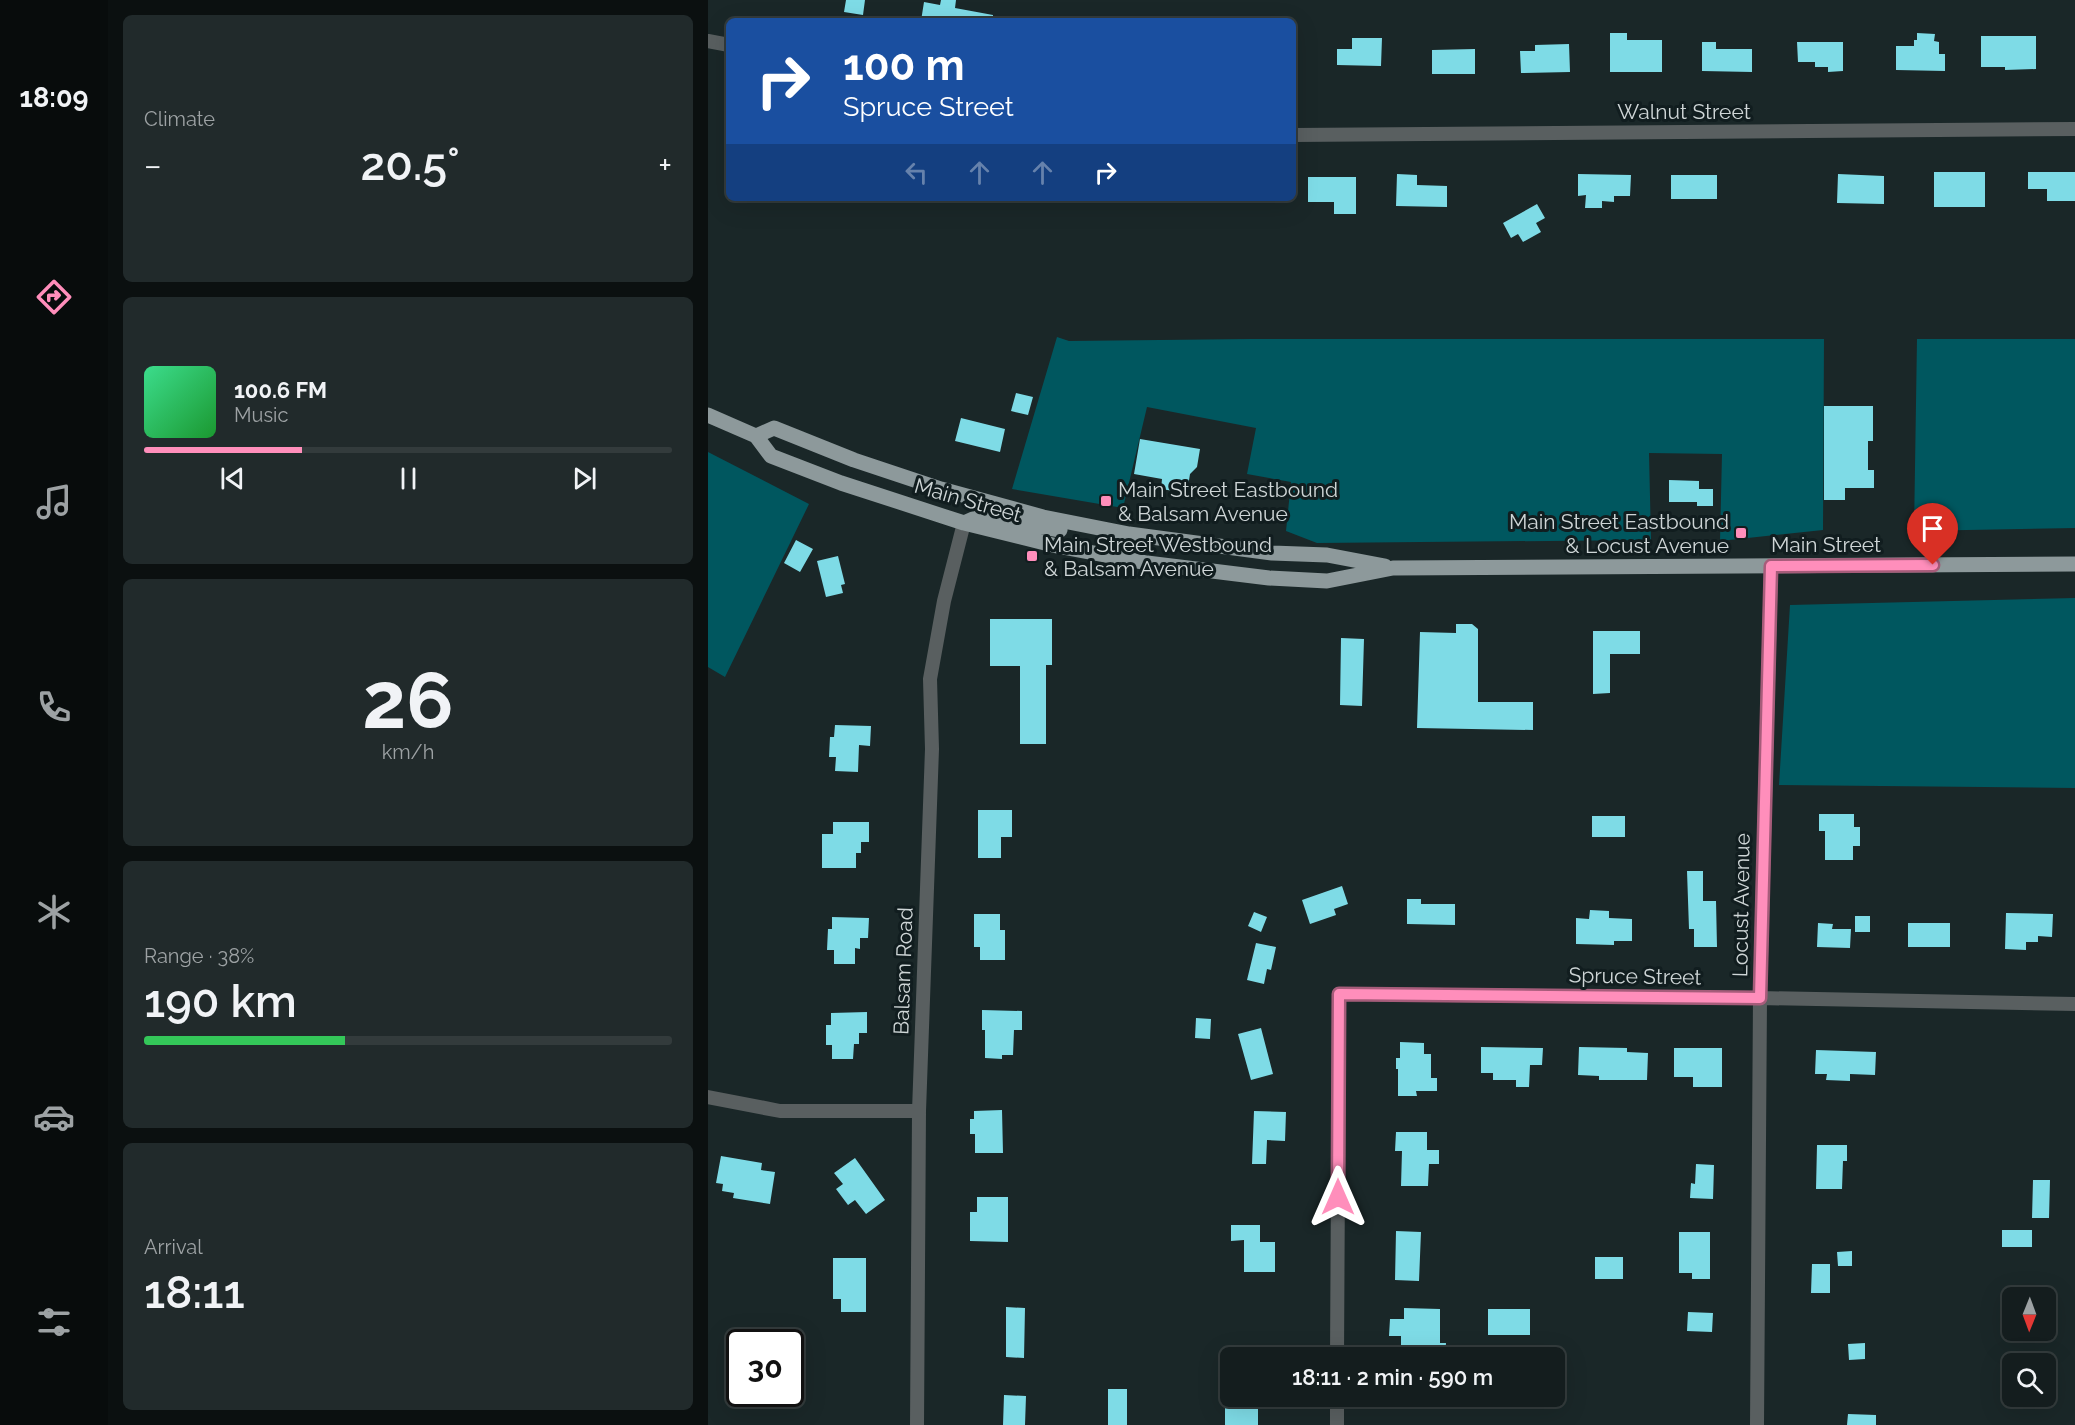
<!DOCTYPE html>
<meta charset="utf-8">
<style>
:root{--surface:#141d1e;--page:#212a2b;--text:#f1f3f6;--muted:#9da2a4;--line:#333b3c;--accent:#ff8ebb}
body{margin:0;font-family:Raleway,sans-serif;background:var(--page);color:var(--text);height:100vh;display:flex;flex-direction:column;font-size:22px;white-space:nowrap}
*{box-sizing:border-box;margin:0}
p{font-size:20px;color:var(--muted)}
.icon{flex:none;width:33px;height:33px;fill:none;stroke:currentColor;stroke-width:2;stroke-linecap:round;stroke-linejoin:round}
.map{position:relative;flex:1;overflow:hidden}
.details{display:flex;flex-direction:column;gap:15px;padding:15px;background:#0b1010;width:600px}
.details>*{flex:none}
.guide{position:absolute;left:18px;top:18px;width:570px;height:183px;border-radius:9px;box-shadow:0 6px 24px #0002,0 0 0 2px var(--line);background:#1a4fa0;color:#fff;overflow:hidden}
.needle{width:39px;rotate:181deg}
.controls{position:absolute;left:1294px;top:1287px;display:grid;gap:12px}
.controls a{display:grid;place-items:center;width:54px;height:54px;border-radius:9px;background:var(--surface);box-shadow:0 6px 24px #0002,0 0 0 2px var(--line);font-size:30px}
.speed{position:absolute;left:18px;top:1329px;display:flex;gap:12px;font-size:30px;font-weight:700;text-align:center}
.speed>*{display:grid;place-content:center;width:78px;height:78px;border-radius:50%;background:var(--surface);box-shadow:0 6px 24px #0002,0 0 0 2px var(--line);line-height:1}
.speed .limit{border:3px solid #111;border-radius:9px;background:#fff;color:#111}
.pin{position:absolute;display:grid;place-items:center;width:51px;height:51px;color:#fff;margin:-62px -26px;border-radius:50% 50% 50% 0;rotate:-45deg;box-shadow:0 0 6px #0007}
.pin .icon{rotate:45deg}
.me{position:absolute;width:66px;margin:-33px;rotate:0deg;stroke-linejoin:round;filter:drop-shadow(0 0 4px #0008)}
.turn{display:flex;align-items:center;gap:21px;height:126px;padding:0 18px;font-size:27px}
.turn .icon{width:78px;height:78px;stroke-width:2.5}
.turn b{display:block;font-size:42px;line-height:51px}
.lanes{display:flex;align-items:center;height:57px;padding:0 18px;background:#0003;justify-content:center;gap:30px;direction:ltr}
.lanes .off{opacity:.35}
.big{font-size:45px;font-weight:600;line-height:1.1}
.details .widget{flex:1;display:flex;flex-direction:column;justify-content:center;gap:9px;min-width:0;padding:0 21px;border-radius:9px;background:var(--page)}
.details .dial{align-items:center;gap:0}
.dial b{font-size:78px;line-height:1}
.song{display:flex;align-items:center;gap:18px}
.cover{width:72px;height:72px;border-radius:9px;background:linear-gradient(135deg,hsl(150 70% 55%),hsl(130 70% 35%))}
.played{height:6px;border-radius:3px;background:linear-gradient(90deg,var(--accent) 30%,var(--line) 30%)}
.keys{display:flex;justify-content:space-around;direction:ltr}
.heat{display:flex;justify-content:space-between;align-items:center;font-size:33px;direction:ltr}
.charge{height:9px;border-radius:4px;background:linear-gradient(90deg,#34c759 38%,var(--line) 0)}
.trip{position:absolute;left:512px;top:1347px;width:345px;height:60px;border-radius:9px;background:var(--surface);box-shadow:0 6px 24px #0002,0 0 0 2px var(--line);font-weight:600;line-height:60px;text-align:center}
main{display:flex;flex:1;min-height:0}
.menu{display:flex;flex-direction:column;width:108px;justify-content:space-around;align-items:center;background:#080c0c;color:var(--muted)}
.menu .icon{width:42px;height:42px}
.menu .on{color:var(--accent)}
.menu b{font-size:27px;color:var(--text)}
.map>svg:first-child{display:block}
.green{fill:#00575f}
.building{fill:#7edbe6}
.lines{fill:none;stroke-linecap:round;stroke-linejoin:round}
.street{stroke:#595f60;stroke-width:14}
.primary{stroke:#8d999b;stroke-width:15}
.route-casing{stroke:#a65c7a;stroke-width:15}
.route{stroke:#ff8ebb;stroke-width:10}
.poi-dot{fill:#ff8ebb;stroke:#111d1f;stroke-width:2}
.labels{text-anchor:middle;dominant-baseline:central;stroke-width:6;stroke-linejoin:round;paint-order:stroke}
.street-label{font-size:21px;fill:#ced5d6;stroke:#111d1f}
.poi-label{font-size:21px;fill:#ced5d6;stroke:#111d1f;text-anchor:start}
</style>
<main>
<nav class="menu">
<b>18:09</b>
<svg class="icon on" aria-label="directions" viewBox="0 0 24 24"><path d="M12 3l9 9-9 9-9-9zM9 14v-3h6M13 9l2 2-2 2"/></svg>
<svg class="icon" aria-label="music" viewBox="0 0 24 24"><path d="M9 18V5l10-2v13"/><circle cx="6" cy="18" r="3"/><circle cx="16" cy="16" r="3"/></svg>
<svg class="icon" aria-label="phone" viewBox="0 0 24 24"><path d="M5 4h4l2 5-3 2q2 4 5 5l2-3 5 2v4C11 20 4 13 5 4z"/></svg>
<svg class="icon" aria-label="climate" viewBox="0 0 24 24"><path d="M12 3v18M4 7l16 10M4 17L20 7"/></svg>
<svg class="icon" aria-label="car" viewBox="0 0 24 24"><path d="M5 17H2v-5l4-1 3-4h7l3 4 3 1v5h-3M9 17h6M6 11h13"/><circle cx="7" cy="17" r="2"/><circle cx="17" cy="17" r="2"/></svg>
<svg class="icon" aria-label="filters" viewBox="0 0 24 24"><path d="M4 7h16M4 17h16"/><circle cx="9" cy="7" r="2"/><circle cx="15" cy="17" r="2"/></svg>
</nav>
<section class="details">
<div class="widget"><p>Climate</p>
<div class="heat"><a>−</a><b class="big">20.5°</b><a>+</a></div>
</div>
<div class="widget">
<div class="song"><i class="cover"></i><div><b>100.6 FM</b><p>Music</p></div></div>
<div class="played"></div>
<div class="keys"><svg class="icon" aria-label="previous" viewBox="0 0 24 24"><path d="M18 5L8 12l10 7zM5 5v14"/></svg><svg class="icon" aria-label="pause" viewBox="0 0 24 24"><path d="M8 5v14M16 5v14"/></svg><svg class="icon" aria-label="next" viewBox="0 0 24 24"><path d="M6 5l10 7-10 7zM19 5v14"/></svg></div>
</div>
<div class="widget dial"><b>26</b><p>km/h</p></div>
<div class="widget"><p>Range · 38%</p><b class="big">190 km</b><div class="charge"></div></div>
<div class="widget"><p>Arrival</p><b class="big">18:11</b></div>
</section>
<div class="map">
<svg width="1367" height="1425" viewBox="0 0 1367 1425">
<rect width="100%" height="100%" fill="#1a2728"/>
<path class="green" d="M349,337L361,341L542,339H1116L1115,530L1012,541L1014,454L941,453L943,540L609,543L578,531L583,482L539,474L548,428L439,407L415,508L304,489Z
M1209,339H1367V528L1206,531Z
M0,452L101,504L17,677L0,667Z
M1367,598V788L1071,785L1082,605Z"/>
<path class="building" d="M138,0H157L155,15L136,12Z
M233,0H248L247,8L285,15V21H213L216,2L232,5Z
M902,33H919V40H954V72H902Z
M1209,33L1227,34L1226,41L1231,42V54H1237V71L1188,70V46H1206V40H1209Z
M1273,36H1328V69L1297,70V67H1273Z
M644,38H674L673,66L629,65V49H644Z
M994,42H1008V49H1044V72L994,71Z
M1089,42H1135V71L1120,72V67H1107V62H1090Z
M861,44L862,72L813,73L812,51H827V45Z
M767,49V74H724V50Z
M1226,172H1277V207H1226Z
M1320,172H1367V201H1339V189H1320Z
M689,174L709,175V185L739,186V207L688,206Z
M870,174L923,175L922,196H906V202L894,201V208H877L878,195L870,196Z
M1130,174L1176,176V204L1129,203Z
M963,175H1009V199H963Z
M600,177H648V214H626V202H600Z
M829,204L837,218L828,223L833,232L815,242L810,234L803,238L795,223Z
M308,393L325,397L320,415L303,411Z
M1116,406H1165V441H1160V470H1166V488H1137V500H1116Z
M253,418L297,429L292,452L247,441Z
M432,439L492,449L489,467L482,474L479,493L453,489L454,479L426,474Z
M961,480L991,481V489H1005V506H989V502H961Z
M88,540L105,549L92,572L76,563Z
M130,556L137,584L133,585L135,593L118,597L109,561Z
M282,619H344V665H338V744H312V666H282Z
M748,624H764L770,629V702H825V730L709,728L712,632L748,633Z
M885,631H932V654H902V693L885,694Z
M633,638L656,639L654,706L632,705Z
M127,725L163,726L162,746L151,745L150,772L127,771L128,757H121L122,737H126Z
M270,810H304V837H293V858H270Z
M1111,814H1146V827H1152V846H1145V860H1117V831H1111Z
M884,816H917V837H884Z
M125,822H161V842H153V853H148V868H114V834H125Z
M979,871H995V901H1008L1009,947H986V929H981Z
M634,886L640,904L626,909L628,915L602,924L594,900Z
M699,899H713V904H747V925L699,924Z
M882,910L901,911V918L924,919V941H906V945L868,944V918L881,919Z
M546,912L559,917L553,932L540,926Z
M1298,913L1345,914L1344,937L1330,936V942H1318V950L1297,949Z
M266,914H292V930H297V960H272V947H266Z
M1147,916H1162V932H1147Z
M124,917L161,918L160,938H152V949L147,948V964H126V950H119L120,929H124Z
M1110,923L1125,924L1124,929H1143L1142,948L1109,947Z
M1200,923H1242V947H1200Z
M548,943L568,947L563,970L559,969L556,984L539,980Z
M274,1010L314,1011V1030H306L305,1055H294V1059L277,1058V1030H274Z
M159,1012V1033H151V1044H146L145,1059H124V1045H118V1025H123V1013Z
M488,1018L503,1019L502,1039L487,1038Z
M553,1028L565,1074L543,1080L530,1034Z
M692,1042L716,1043V1054H723V1078H729V1091H708L709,1096H690V1069H688V1058H692Z
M773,1047L835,1048L834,1065H822L821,1087H808V1080H785V1073H773Z
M871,1047L919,1048V1052L940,1053L939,1080H891V1076L870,1075Z
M966,1048H1014V1087H985V1077H966Z
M1108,1050L1168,1052L1167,1075L1142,1074V1081L1118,1080L1119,1074H1107Z
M294,1110L295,1153H267V1134H262V1119H266V1111Z
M546,1111L578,1112L577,1141L559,1140L558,1164H544Z
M688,1132H719V1150H731V1164H721L720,1186H693L694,1151H687Z
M1109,1145H1139V1161H1135L1134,1189H1108Z
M13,1156L54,1163L53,1170L67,1172L62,1204L25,1198L26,1193L14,1191L15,1184L8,1183Z
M147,1158L177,1200L158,1214L147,1200L140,1205L128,1189L135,1184L126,1173Z
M988,1164L1006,1165L1005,1199L982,1198L983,1183L987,1184Z
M1325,1180H1342L1341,1218H1324Z
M269,1197H300V1242L262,1241V1212H269Z
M523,1225H552V1242H567V1272H536V1240L523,1241Z
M1294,1230H1324V1247H1294Z
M688,1231L713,1232L711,1281L687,1280Z
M971,1232H1002V1279H984V1273H971Z
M1144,1251V1266H1130L1129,1252Z
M887,1257H915V1279H887Z
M125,1258H158V1312H133V1299H125Z
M1104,1264H1122V1293H1103Z
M298,1307L317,1308L316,1358L298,1357Z
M696,1308L732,1309V1343H738L737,1358H693V1336H681L682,1319H696Z
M780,1309H822V1335H780Z
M980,1312L1005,1313L1004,1332L979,1331Z
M1157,1343V1359L1141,1360L1140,1344Z
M400,1389H419V1425H400Z
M296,1395L318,1396L317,1425H295Z
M517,1396H550V1425H517Z
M1140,1414L1168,1415V1425H1139Z"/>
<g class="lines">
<path class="street" d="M0,41L21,45
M585,135L1367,129
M0,1097L72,1111H211
M629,1358L631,994L1052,998L1367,1004
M209,1425L211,1111L224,749L222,679L236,601L256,523
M629,1425V1396
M1049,1425L1052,998L1063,566"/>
<path class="primary" d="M0,415L48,436L63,456L133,483L256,523L349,546L439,563L561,578L619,581L685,568L1367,564
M48,436L66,428L146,460L233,489L335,517L421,534L564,553L619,555L677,566
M258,522L267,518L279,517L352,530"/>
</g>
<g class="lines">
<g class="route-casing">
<path id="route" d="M630,1197L631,994L1052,998L1063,566L1225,565"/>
</g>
<use href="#route" class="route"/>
</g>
<g class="poi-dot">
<rect x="392" y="495" width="12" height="12" rx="3"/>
<rect x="1027" y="527" width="12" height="12" rx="3"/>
<rect x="318" y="550" width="12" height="12" rx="3"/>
</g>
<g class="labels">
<g class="street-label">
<text x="976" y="111">Walnut Street</text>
<text transform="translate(260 500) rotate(16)">Main Street</text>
<text x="1118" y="544">Main Street</text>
<text transform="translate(1033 905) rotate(-89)">Locust Avenue</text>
<text transform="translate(195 971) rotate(-88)">Balsam Road</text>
<text transform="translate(927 976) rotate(1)">Spruce Street</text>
</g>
<g class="poi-label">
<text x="410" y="489">Main Street Eastbound<tspan x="410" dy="24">&amp; Balsam Avenue</tspan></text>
<text x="1021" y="521" text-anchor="end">Main Street Eastbound<tspan x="1021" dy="24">&amp; Locust Avenue</tspan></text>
<text x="336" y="544">Main Street Westbound<tspan x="336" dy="24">&amp; Balsam Avenue</tspan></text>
</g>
</g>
</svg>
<div class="controls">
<a><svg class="needle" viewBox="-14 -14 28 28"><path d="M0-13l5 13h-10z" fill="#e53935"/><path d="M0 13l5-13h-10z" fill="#9da2a4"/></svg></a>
<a><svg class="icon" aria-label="search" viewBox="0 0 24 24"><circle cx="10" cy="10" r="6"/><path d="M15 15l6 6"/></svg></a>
</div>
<div class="speed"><div class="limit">30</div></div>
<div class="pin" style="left:1225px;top:565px;background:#d93025"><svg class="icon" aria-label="arrive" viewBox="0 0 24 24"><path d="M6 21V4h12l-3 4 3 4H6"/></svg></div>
<svg class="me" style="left:630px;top:1197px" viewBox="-20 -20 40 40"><path d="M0-17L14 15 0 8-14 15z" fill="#ff8ebb" stroke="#fff" stroke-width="4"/></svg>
<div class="trip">18:11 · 2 min · 590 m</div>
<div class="guide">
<div class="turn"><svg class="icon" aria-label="right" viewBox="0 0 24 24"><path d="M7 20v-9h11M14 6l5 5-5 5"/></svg><div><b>100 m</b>Spruce Street</div></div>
<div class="lanes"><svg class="icon off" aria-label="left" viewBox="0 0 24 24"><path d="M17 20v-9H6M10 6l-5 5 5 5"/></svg><svg class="icon off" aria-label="ahead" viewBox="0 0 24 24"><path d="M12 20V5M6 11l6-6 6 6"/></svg><svg class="icon off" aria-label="ahead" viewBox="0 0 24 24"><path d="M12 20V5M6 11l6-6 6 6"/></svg><svg class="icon" aria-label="right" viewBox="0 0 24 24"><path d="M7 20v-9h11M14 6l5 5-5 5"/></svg></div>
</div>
</div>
</main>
